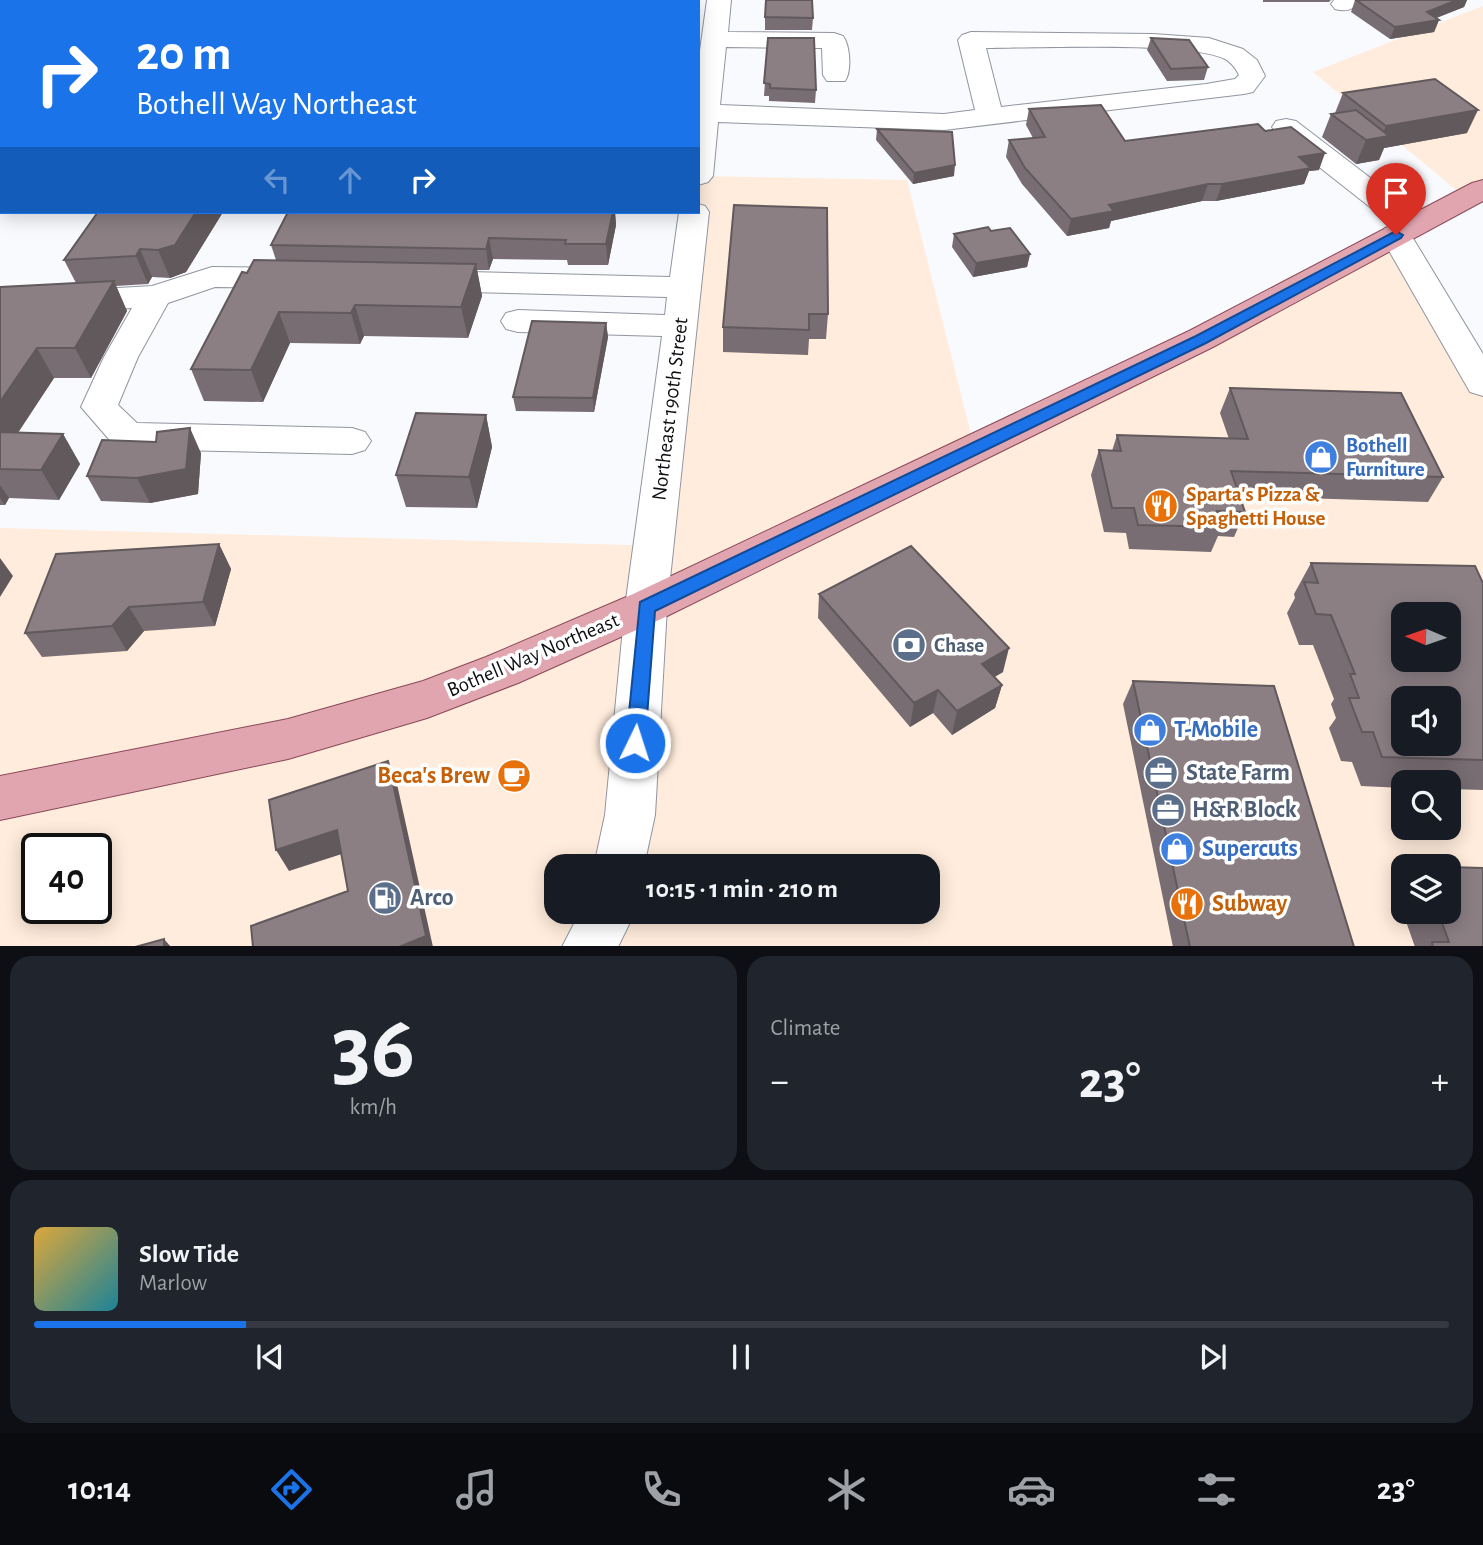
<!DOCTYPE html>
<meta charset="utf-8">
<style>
:root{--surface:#171b24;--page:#20242c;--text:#f1f3f6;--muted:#9ea1a6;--line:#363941;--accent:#1a73e8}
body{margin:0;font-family:"Alegreya Sans",sans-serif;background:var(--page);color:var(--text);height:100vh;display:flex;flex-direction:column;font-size:26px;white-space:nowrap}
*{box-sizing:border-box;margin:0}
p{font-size:23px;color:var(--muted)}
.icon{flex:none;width:38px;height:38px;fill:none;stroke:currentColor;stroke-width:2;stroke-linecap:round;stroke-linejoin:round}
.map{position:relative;height:946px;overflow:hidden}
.sheet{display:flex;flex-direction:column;gap:10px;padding:10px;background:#0d0f14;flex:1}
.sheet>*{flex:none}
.top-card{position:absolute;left:0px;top:0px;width:700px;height:214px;box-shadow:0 4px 18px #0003;background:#1a73e8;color:#fff;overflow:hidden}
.needle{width:46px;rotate:272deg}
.buttons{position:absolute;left:1391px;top:602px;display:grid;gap:14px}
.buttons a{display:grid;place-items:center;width:70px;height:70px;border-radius:14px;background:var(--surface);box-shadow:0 4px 18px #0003;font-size:35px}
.speed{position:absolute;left:21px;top:833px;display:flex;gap:14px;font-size:35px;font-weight:700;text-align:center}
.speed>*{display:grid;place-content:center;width:91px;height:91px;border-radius:50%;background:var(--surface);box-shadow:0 4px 18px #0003;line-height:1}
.speed .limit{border:4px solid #111;border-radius:10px;background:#fff;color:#111}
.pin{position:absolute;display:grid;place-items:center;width:60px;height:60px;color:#fff;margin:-72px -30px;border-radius:50% 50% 50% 0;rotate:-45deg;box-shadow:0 0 7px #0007}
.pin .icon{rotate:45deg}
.me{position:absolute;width:77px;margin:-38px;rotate:4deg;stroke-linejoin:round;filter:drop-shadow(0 0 5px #0008)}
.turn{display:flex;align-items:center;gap:24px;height:147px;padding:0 21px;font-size:32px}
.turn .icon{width:91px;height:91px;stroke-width:2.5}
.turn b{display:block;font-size:49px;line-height:60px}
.lanes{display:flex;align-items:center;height:66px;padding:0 21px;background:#0003;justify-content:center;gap:35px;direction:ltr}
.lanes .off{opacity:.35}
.big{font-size:52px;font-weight:700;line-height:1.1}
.sheet .widget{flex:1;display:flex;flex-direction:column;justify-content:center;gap:10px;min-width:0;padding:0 24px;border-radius:21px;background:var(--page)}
.sheet .dial{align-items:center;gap:0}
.dial b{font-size:91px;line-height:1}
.song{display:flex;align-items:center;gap:21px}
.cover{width:84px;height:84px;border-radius:10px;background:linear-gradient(135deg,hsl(40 70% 55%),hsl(190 70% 35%))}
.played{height:7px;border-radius:4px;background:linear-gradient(90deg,var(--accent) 15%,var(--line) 15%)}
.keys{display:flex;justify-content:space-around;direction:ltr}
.heat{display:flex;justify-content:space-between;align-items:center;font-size:38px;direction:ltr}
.sheet .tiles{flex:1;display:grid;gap:10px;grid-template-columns:1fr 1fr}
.widget:last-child{grid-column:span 2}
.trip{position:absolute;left:544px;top:854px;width:396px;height:70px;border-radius:21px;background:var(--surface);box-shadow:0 4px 18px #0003;font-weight:700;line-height:70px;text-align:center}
.menu{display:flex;height:112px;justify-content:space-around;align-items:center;background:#090b0e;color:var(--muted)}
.menu .icon{width:49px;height:49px}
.menu .on{color:var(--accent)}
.menu b{font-size:32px;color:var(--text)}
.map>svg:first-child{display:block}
.commercial{fill:#ffecdc;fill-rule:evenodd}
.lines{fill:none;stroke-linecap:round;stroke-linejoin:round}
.minor-casing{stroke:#91959f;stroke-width:2}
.major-casing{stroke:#894957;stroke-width:2}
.minor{fill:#fff;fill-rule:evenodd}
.major{fill:#e1a5b0;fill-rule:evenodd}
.wall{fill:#786d72}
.shaded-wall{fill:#61595c}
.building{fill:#8b7f84;stroke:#61595c;stroke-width:2;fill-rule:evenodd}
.route{fill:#1a73e8;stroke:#114b97;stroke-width:2}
.labels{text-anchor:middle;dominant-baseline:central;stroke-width:7;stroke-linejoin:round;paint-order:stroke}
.street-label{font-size:21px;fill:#0c0e11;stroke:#fff}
.shop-label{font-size:21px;font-weight:bold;fill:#366cbe;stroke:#fff;text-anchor:start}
.food-label{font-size:21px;font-weight:bold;fill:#c56008;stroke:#fff;text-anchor:start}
.service-label{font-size:21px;font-weight:bold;fill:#4e5e75;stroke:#fff;text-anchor:start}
.near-shop-label{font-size:24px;font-weight:bold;fill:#366cbe;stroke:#fff;text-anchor:start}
.near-service-label{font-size:24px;font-weight:bold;fill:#4e5e75;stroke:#fff;text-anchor:start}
.near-food-label{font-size:24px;font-weight:bold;fill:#c56008;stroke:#fff;text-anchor:end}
</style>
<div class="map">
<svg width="1483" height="947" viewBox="0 0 1483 947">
<rect width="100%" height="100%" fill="#f8fafe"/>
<path class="commercial" d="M1483,6V189L1465,197L1313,72Z
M698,176L907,180L975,450L1396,235L1483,376V946L0,947V528L667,546L695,212H698ZM1404,614H1449V660H1404ZM1404,698H1449V744H1404ZM1404,782H1449V828H1404ZM37,849H96V908H37ZM556,866H928V912H556ZM1404,866H1449V912H1404Z"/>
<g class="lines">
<g class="minor-casing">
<path id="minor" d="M473,0H608L609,2H474Z
M707,0H731L728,32L834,33L843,36C850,45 852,71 845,81H827L823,75L822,48L726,47L720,105L944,114L975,110L958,40L962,35L971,32L1153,34L1209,38L1243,49L1257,60L1265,76L1253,92L1244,94L944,130L718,122L713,176L708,182L698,185V65ZM986,48C1033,48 1191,41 1225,59C1232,63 1236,69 1239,75L1235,79L1206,84L1001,107Z
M1334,0H1361C1354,10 1346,12 1335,9L1331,4Z
M1286,119L1296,121L1424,219L1428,226L1424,233L1411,235L1483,354V396L1470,392L1380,235L1385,228L1394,226L1276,133L1272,127L1276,121Z
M698,204L705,206L709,212L667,607L655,815L644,866H594L605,815L625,607L662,336L518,332L506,329L501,321L506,313L518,310L665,315L667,297L428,291L416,288L412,281L416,274L428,271L670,277L679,212H698Z
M212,267L290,268L301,271L306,278L301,285L290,288L215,287L168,303L138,357L118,405L137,423L352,428L365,432L371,441L365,450L352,454L127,449L114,445L81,407L104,357L132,308L0,315V295L152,286Z
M580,912H635L618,947H562Z"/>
</g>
<g class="major-casing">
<path id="major" d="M1483,180V201L1213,347L661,619L518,683L427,718L288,759L0,820V776L288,719L423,681L486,657L631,595L1189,331L1472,183Z"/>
</g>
<use href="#minor" class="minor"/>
<use href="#major" class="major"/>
</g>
<path class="wall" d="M1263,0H1331L1329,2H1263Z
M1355,0H1467L1464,7L1436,18L1439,20L1434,32L1390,39L1351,12Z
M765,17L813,18L812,30H765Z
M768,38L816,90L815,103L769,101V96H764Z
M1151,38L1208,67L1204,80L1167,81L1147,50Z
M1343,93L1467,133L1384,148L1379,160L1356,164L1322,137L1331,114L1335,113Z
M1029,109L1125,141L1265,131L1319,170L1309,171L1304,184L1216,201H1202L1111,221L1109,228L1067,236L1022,184L1006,157L1009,140L1033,138L1026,125Z
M877,129L954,176L913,184L876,140Z
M734,205L828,314L826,339H809L808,355L723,352V327Z
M223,212L186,272L170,278L152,277L148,284L116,286L127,311L91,378H54L18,433L63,434L80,464L59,500L9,498L5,505H0V288L76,283L64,260Z
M408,212H615L616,225L608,265H568L567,260L493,259L489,270H477L482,296L468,338L364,336L360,344L290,343L263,402L204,401L191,369L247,273L276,260L271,245Z
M991,231L1030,254L1027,267L973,277L952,247L954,234Z
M606,323L608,337L594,412L516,411L513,397Z
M1230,388L1443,477L1428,502L1240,496L1245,512L1234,537L1218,536L1211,552L1129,549L1126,533L1104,532L1091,475L1099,450L1112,451L1117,435L1229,439L1220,413Z
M486,415L492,447L477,508L406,507L396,475Z
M201,453L198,494L150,503L101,501L87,476Z
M219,544L231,569L215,626L144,631L127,651L42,657L25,633Z
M1311,563L1483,583V790L1449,789V782H1404V788L1361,786L1352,762L1341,761L1329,728L1336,718L1331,704L1334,699L1313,645H1299L1287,613L1295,598L1294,594Z
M819,594L1003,672L994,677L1002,685L995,708L952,735L933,713L910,727L818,618Z
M1133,681L1354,947H1173L1123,704Z
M1404,885V912H1449L1483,947H1415L1396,893Z"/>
<path class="shaded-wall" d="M1457,0H1467L1464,7L1426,22L1439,20L1434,32L1390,39L1395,27L1427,12Z
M1478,110L1467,133L1384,148L1379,160L1356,164L1366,140L1381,138L1386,126Z
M1325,153L1319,170L1309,171L1304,184L1216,201L1222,184L1299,157Z
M955,165L954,176L913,184L914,173Z
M1208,184L1202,201L1111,221L1109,228L1067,236L1071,219L1109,205Z
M196,212H223L186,272L170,278L158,250Z
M613,212H615L616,225L608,265L606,244Z
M489,238L493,259L489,270L486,249Z
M140,249L152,277L148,284L136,256Z
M1030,254L1027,267L973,277L976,263Z
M476,264L482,296L468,338L461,307Z
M114,281L127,311L91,378L75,348Z
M355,305L364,336L360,344L351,313Z
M279,312L290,343L263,402L251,370Z
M606,323L608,337L594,412L593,398Z
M37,348L54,378L10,444L0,457V402Z
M486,415L492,447L477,508L469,477Z
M190,428L201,453L198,494L150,503L137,478Z
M63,434L80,464L59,500L41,470Z
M0,485L9,498L5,505L0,498Z
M219,544L231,569L215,626L203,602Z
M0,558L13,576L0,597Z
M129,607L144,631L127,651L112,626Z
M1009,648L1003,672L976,688L982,664Z
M1002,685L995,708L952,735L957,711Z
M938,690L933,713L910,727L914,703Z
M388,761L397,784L433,947H399Z
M337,830L348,852L289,871L276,850Z
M164,939L171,947H164Z"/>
<path class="building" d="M311,0H517L516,2H309Z
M582,0H647V2H582Z
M766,0H812L813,18L765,17Z
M1356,0H1457L1427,12L1439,20L1395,27Z
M768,38H814L816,90L770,88V84L764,83Z
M1151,38L1189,40L1208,67L1171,69Z
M1435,79L1478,110L1386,126L1343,93Z
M1101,105L1125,141L1258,124L1265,131L1291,127L1325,153L1299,157L1311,168L1222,184H1208L1109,205L1114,211L1071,219L1025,168L1009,140L1045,137L1029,109Z
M1356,110L1389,136L1366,140L1331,114Z
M877,129L952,132L955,165L914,173Z
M734,205L827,208L828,314H809V330L723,327Z
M98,212H196L175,245L158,250L140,249L136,256L64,260Z
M288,212L408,213V212H613L606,244H565L566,240L489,238L486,249L271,245Z
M988,227L991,231L1010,228L1030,254L976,263L954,234Z
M254,260L476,264L461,307L355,305L351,313L279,312L251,370L191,369L242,272L247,273Z
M114,281L75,348H37L0,402V287Z
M532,321L606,323L593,398L513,397Z
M1230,388L1401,393L1443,477L1231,471L1245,512L1217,511L1222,527L1138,525L1134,508H1112L1099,450L1121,451L1117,435L1248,439Z
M416,413L486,415L469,477L396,475Z
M190,428L186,469L137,478L87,476L102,440L156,442L157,432Z
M0,432L63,434L41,470L0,469Z
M219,544L203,602L129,607L112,626L25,633L56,554Z
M911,546L1009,648L982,664L1002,685L957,711L938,690L914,703L819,594Z
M1311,563L1475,566L1483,583V760L1382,757L1373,732H1362L1349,698H1359L1350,674H1355L1331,615L1316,614L1304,582L1318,583ZM1404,614H1449V660H1404ZM1404,698H1449V744H1404Z
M1133,681L1274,686L1354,947H1190Z
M388,761L426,936L399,947H253L251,926L348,891L337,830L276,850L269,800Z
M1449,867L1483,868V947H1433L1432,942H1449L1438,912H1449Z
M164,939V947H135Z"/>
<path class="route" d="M1396,231L1403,235L1401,238L1206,343L655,611L645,743L642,749L635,752L629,749L626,743L640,602L1196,336Z"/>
<defs>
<g id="shop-disc" transform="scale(1.75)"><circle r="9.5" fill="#3f7fe0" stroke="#fff"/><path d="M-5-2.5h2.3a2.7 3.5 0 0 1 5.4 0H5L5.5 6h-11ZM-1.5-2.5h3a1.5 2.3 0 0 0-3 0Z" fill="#fff"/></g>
<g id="restaurant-disc" transform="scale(1.75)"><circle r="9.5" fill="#e8710a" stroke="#fff"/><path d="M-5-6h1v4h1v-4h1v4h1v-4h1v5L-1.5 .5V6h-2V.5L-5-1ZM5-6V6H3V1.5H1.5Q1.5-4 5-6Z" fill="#fff"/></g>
<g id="bank-disc" transform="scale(1.75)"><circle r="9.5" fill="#5c6f8a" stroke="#fff"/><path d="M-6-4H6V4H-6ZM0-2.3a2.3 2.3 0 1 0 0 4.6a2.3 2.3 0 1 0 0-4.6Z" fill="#fff"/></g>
<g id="office-disc" transform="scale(1.75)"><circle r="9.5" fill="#5c6f8a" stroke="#fff"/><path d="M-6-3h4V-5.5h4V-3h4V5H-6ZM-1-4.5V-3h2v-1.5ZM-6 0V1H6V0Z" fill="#fff"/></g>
<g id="cafe-disc" transform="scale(1.75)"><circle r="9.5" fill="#e8710a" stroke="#fff"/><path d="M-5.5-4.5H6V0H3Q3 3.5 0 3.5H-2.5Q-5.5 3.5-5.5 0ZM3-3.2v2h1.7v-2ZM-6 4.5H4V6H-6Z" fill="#fff"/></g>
<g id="fuel-disc" transform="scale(1.75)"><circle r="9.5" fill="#5c6f8a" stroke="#fff"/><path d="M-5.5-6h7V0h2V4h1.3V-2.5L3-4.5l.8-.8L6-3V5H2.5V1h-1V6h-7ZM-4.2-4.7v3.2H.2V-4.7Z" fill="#fff"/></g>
</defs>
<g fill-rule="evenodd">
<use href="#shop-disc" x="1321" y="457"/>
<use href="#restaurant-disc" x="1161" y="506"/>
<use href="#bank-disc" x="909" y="645"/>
<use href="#shop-disc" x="1150" y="730"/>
<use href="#office-disc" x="1161" y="773"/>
<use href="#cafe-disc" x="514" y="776"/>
<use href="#office-disc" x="1168" y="810"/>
<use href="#shop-disc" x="1177" y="849"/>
<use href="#fuel-disc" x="385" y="898"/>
<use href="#restaurant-disc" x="1187" y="904"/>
</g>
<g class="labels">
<g class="street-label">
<text transform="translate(670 409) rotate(-83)">Northeast 190th Street</text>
<text transform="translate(533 655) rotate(-23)">Bothell Way Northeast</text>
</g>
<g class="shop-label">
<text x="1346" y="445">Bothell<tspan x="1346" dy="24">Furniture</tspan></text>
</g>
<g class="food-label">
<text x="1186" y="494">Sparta's Pizza &amp;<tspan x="1186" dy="24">Spaghetti House</tspan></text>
</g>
<g class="service-label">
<text x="934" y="645">Chase</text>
</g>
<g class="near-shop-label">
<text x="1174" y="730">T-Mobile</text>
<text x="1202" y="849">Supercuts</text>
</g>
<g class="near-service-label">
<text x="1186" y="773">State Farm</text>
<text x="1192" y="810">H&amp;R Block</text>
<text x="410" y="898">Arco</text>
</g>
<g class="near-food-label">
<text x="490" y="776">Beca's Brew</text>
<text x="1212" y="904" text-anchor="start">Subway</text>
</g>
</g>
</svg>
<div class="buttons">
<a><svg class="needle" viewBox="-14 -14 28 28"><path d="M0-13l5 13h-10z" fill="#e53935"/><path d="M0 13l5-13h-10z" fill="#9ea1a6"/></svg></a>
<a><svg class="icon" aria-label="sound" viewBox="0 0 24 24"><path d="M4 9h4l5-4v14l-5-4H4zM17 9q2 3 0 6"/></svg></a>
<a><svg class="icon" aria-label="search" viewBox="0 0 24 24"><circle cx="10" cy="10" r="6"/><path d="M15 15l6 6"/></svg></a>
<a><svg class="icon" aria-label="layers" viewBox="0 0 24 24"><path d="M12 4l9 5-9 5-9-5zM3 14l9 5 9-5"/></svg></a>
</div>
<div class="speed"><div class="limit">40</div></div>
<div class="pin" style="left:1396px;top:235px;background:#d93025"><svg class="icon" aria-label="arrive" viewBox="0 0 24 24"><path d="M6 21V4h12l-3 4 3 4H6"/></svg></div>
<svg class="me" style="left:635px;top:743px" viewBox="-20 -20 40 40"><circle r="17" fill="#1a73e8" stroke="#fff" stroke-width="3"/><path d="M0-11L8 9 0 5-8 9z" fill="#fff"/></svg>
<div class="trip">10:15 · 1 min · 210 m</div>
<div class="top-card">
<div class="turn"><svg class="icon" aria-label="right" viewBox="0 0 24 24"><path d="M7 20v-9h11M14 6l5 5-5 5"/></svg><div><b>20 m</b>Bothell Way Northeast</div></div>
<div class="lanes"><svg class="icon off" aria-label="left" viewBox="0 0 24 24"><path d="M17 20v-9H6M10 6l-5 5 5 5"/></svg><svg class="icon off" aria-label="ahead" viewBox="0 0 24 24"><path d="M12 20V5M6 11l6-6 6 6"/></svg><svg class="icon" aria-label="right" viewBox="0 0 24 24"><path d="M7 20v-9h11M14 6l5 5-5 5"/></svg></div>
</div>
</div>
<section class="sheet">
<div class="tiles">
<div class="widget dial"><b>36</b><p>km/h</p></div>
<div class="widget"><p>Climate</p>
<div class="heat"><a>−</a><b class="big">23°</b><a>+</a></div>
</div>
<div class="widget">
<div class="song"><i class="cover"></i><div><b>Slow Tide</b><p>Marlow</p></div></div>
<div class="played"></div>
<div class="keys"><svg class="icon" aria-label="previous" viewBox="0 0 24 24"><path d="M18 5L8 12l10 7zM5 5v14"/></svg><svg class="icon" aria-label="pause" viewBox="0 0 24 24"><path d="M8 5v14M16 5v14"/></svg><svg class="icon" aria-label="next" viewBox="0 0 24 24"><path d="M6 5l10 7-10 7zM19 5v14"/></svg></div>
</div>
</div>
</section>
<nav class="menu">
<b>10:14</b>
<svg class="icon on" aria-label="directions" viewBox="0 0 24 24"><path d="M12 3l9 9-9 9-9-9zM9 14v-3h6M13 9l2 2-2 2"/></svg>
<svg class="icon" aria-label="music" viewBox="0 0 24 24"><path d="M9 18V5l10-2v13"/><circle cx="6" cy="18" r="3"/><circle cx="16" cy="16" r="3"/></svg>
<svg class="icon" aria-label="phone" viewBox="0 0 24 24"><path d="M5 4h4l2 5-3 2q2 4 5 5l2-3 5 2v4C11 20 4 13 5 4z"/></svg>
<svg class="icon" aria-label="climate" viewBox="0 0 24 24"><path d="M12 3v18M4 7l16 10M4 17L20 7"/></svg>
<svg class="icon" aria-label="car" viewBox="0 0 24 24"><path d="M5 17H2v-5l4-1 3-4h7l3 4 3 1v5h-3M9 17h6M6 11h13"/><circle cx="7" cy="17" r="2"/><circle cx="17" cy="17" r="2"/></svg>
<svg class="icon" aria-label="filters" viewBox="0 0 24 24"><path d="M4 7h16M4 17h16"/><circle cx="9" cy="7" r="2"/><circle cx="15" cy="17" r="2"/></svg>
<b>23°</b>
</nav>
